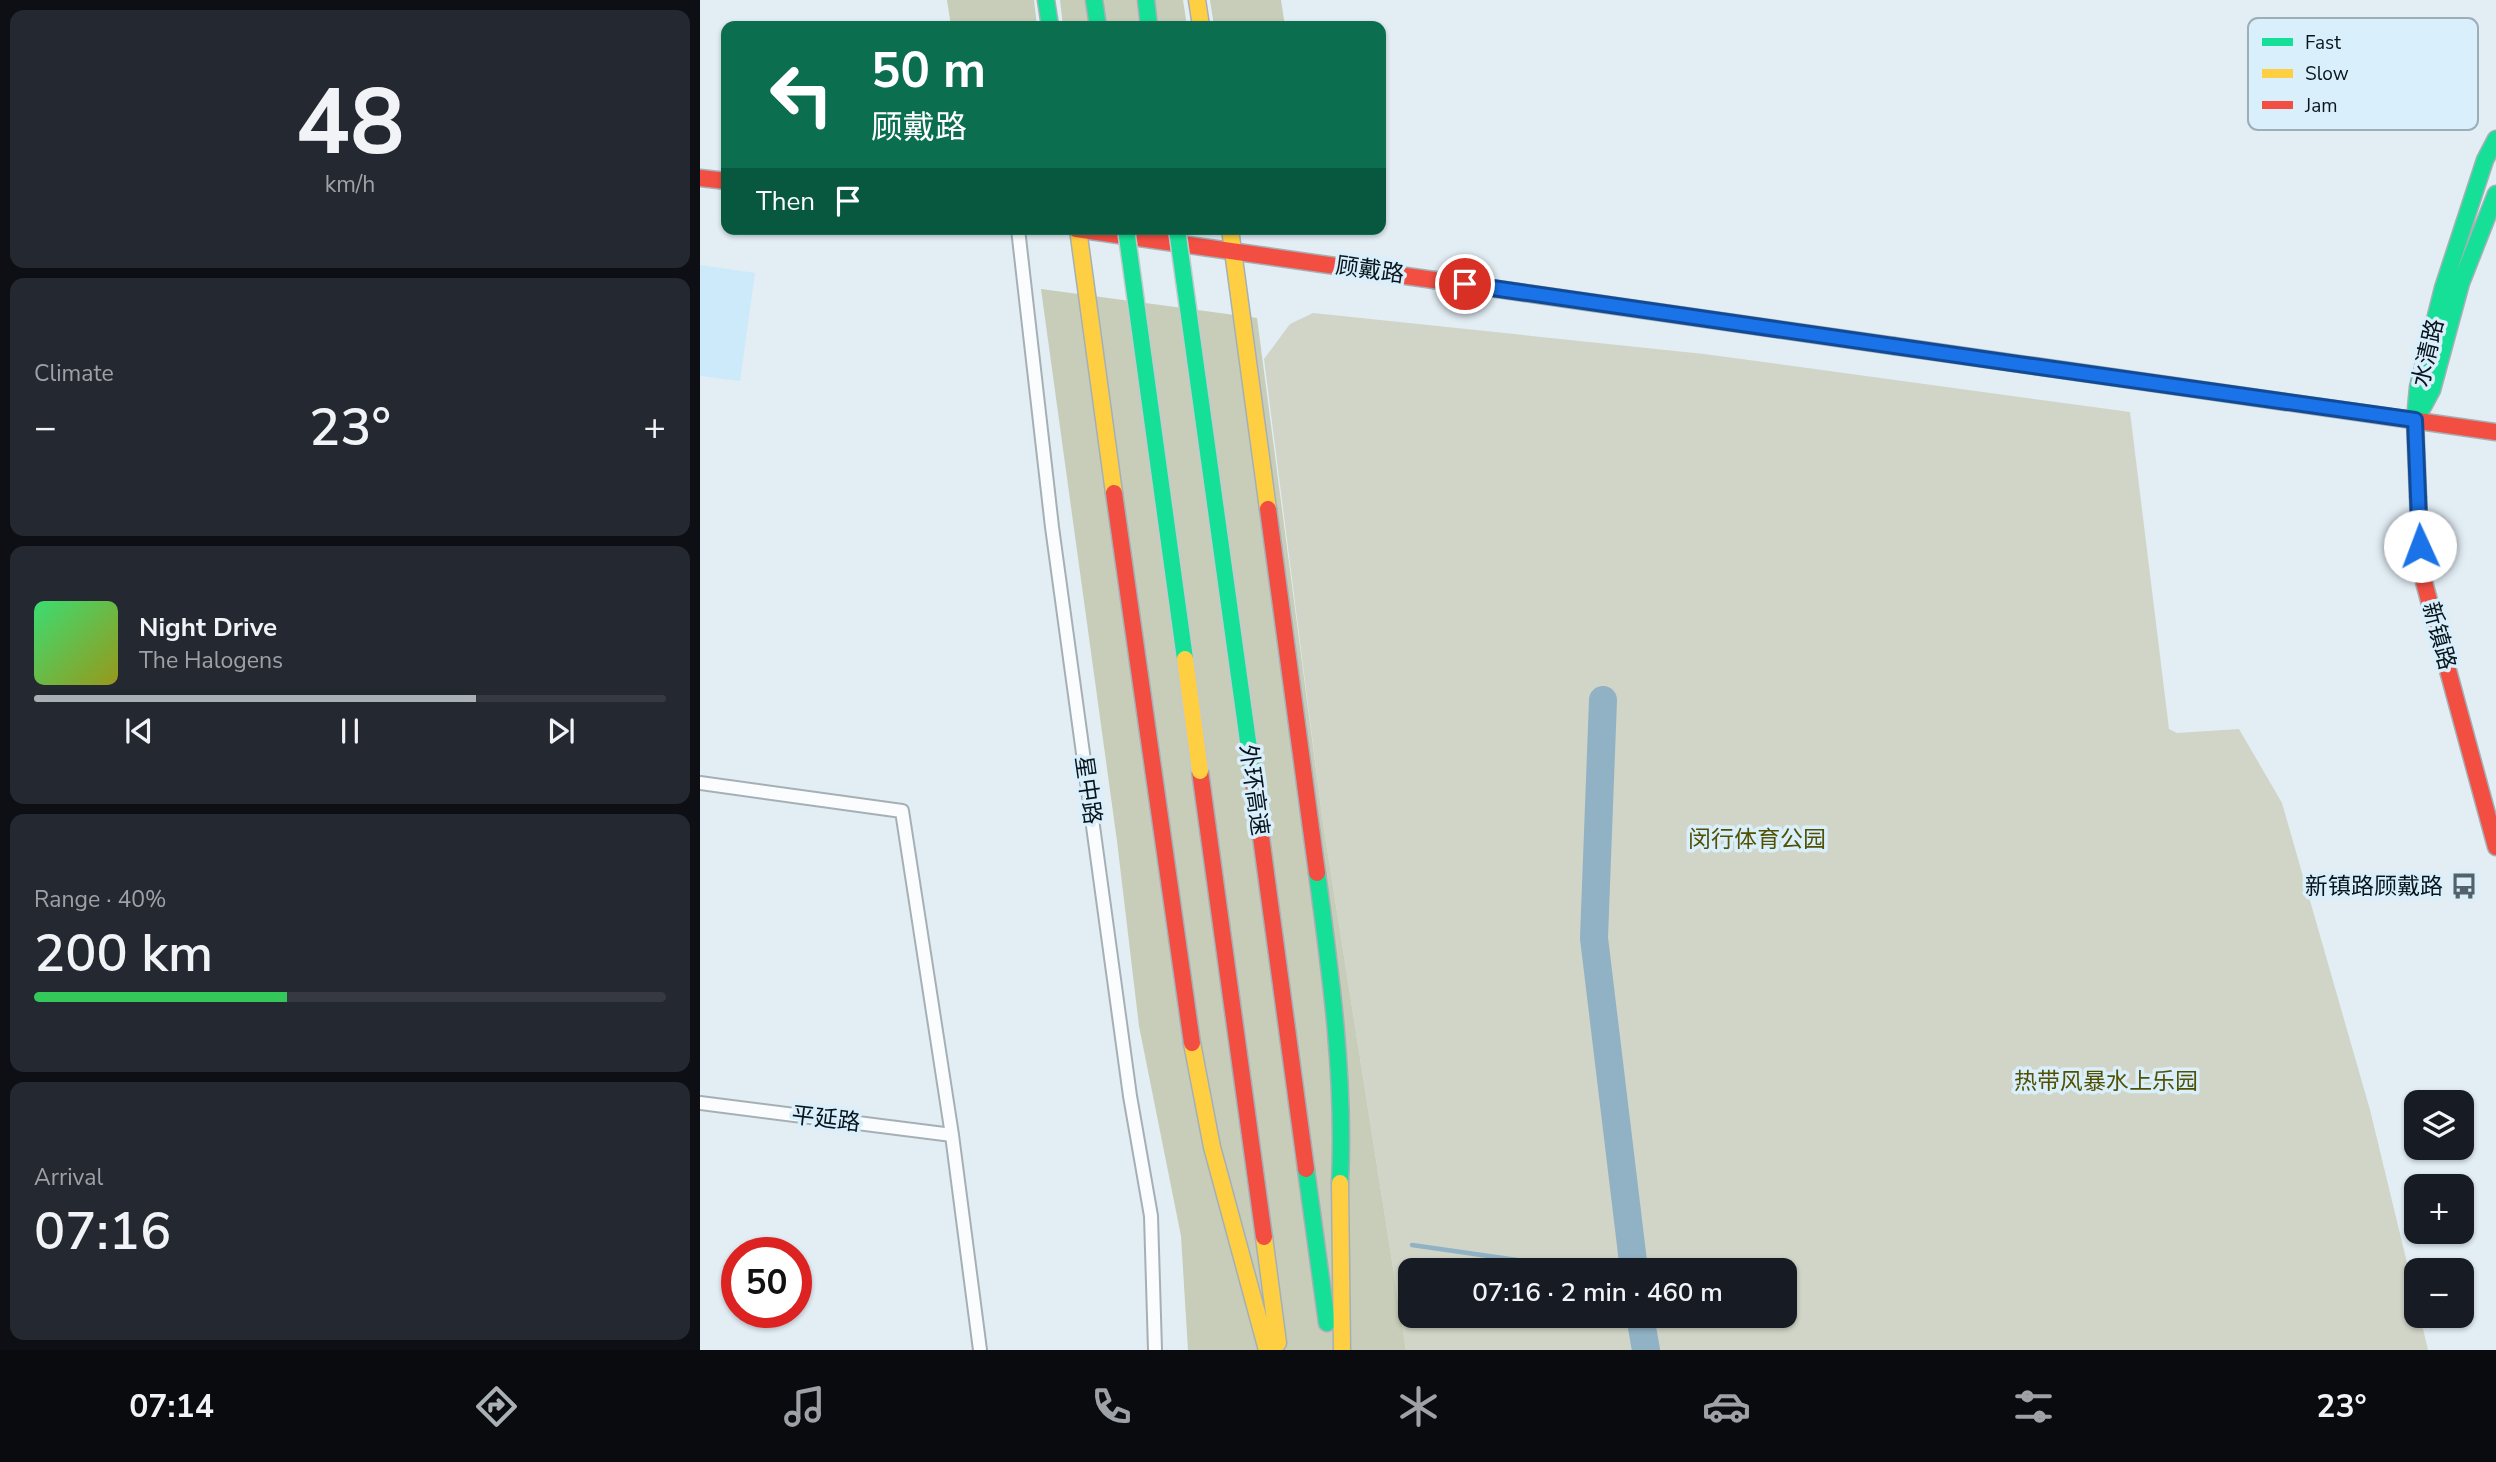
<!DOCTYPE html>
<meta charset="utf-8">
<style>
:root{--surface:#171b24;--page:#242831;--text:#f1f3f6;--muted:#9ea1a6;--line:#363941;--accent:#aab1b6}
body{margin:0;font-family:"Nunito Sans","Noto Sans SC",sans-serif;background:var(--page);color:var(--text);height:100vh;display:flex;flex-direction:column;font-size:26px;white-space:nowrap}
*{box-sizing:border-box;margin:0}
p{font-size:23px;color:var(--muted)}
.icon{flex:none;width:38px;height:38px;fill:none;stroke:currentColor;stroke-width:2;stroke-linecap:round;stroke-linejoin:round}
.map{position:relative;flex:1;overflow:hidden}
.side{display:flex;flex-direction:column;gap:10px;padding:10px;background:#0d0f14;width:700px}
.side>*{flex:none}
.banner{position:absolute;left:21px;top:21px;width:665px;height:214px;border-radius:14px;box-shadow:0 2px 5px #0004;background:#0b6e4f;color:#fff;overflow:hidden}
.controls{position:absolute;left:1704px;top:1090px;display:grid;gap:14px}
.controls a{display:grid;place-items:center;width:70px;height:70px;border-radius:14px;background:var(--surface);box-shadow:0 2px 5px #0004;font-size:35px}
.speed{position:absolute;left:21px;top:1237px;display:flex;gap:14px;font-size:35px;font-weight:700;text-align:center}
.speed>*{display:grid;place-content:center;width:91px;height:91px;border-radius:50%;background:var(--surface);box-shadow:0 2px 5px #0004;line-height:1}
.speed .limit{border:10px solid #d22;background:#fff;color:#111}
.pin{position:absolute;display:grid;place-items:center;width:60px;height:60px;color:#fff;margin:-30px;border:4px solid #fff;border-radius:50%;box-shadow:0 2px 7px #0007}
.me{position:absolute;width:77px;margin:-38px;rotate:358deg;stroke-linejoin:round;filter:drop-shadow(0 0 5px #0008)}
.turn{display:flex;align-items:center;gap:24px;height:147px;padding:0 35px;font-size:32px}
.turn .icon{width:91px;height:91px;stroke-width:2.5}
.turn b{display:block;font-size:49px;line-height:60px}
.then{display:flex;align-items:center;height:66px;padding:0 35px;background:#0003;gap:14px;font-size:26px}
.big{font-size:52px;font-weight:600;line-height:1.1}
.side .card{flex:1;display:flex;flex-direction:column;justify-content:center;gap:10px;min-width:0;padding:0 24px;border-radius:14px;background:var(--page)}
.side .dial{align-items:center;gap:0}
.dial b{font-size:91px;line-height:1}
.song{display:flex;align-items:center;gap:21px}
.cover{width:84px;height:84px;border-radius:10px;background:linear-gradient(135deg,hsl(140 70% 55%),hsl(60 70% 35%))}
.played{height:7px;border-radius:4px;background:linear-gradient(90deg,var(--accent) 70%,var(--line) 70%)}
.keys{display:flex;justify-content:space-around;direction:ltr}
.heat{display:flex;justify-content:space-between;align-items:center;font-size:38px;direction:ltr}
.charge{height:10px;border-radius:5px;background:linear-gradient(90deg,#34c759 40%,var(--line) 0)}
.trip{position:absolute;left:698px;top:1258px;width:399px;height:70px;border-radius:14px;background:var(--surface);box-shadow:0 2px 5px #0004;font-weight:600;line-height:70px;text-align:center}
.tab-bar{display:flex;height:112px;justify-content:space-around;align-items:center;background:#090b0e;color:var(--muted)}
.tab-bar .icon{width:49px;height:49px}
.tab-bar .selected{color:var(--accent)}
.tab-bar b{font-size:32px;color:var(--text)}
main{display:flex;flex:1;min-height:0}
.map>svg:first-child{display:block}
.built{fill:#cdeafa}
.green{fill:#d0d5c7;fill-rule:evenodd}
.forest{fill:#c7cdb8}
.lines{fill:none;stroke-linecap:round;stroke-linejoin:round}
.stream{stroke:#90b2c4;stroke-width:4.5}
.river{stroke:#90b2c4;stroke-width:28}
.street-casing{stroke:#a5b0b6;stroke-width:16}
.fast-casing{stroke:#a5b0b6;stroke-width:19}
.slow-casing{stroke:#a5b0b6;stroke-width:19}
.jam-casing{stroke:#a5b0b6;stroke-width:19}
.street{stroke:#fbfcfd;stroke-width:12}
.fast{stroke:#16e098;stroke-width:16}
.slow{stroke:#ffcf43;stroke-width:16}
.jam{stroke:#f24e42;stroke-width:16}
.fast-bridge-casing{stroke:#c3cace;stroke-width:19;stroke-linecap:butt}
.slow-bridge-casing{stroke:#c3cace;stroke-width:19;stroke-linecap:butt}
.fast-bridge{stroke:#16e098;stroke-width:16}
.slow-bridge{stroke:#ffcf43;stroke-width:16}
.route-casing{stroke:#114b97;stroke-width:18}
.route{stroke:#1a73e8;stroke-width:12}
.labels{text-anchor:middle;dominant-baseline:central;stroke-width:7;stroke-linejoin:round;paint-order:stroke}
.street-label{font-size:23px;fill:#08151c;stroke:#daeffc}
.park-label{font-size:23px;fill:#525103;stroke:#daeffc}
.poi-label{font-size:23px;fill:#08151c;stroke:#daeffc;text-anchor:end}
.key{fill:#daeffc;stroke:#9baeb9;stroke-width:2}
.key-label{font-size:19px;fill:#08151c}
</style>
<main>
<section class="side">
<div class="card dial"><b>48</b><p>km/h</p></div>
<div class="card"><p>Climate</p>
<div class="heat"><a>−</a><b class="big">23°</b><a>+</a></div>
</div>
<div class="card">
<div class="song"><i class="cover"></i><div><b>Night Drive</b><p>The Halogens</p></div></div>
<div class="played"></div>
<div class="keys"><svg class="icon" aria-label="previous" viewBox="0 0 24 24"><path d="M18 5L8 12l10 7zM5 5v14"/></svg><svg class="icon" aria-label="pause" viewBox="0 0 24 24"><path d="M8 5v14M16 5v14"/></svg><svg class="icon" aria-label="next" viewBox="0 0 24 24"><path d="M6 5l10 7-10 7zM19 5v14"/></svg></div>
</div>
<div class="card"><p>Range · 40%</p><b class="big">200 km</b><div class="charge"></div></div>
<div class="card"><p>Arrival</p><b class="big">07:16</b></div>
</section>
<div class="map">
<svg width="1796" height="1350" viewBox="0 0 1796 1350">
<rect width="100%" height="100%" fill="#e2edf4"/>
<path class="built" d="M0,265L55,273L40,381L0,376Z"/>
<path class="green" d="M613,313L1004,354L1430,412L1469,729L1477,733L1539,729L1582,803L1670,1110L1717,1304V1316H1720L1728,1350H706L623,823L564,359L590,324ZM710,1270H1085V1316H710Z"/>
<path class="forest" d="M247,0H334L337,26H251Z
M360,0H483L487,26H363Z
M510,0H581L585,26H514Z
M341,289L557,318L623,823L706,1350H488L481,1236L439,1026L417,841Z"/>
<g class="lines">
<path class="stream" d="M712,1245L886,1270"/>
<path class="river" d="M903,700L894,938L934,1270
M940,1316L946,1350"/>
<g class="street-casing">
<path id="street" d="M318,229L352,527L430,1096L451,1216L455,1350
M0,783L202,811L252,1135L280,1350
M0,1103L252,1135"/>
</g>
<g class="fast-casing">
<path id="fast" d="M346,0L350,26
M394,0L398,26
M446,0L449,26
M734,280L1194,346
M1719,414L1732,390L1761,283L1796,194
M1718,497L1715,420L1718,387L1743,288L1785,160L1796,139
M617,873C631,976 645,1079 640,1183
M606,1169L627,1323"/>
</g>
<g class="slow-casing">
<path id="slow" d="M497,0L501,26
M378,229L414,493
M530,229L568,509
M492,1043L512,1147L567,1350
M640,1183L642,1350
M564,1237L578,1343"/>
</g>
<g class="jam-casing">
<path id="jam" d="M0,178L26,181
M376,229L734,280
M1194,346L1796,432
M414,493L492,1043
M1718,497L1721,571L1796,847
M568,509L617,873
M551,763L606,1169
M500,771L564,1237"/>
</g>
<use href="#street" class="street"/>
<use href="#fast" class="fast"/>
<use href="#slow" class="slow"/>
<use href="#jam" class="jam"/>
<g class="fast-bridge-casing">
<path id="fast-bridge" d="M426,229L485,659
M477,229L551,763"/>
</g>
<g class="slow-bridge-casing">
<path id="slow-bridge" d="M485,659L500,771"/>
</g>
<use href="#fast-bridge" class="fast-bridge"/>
<use href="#slow-bridge" class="slow-bridge"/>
</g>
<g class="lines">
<g class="route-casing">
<path id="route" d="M765,284C1082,330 1398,376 1715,420L1720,546"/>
</g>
<use href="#route" class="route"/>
</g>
<defs>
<g id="bus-bare" transform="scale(2.1)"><path d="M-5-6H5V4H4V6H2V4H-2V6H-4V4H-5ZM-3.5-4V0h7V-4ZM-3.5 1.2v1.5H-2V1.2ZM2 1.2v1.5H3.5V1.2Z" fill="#546168" stroke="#daeffc" stroke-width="2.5" paint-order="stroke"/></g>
</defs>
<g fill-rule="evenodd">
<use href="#bus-bare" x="1764" y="886"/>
</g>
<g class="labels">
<g class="street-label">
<text transform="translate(670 270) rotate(8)">顾戴路</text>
<text transform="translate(1728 353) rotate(-77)">水清路</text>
<text transform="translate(1739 636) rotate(75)">新镇路</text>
<text transform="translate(388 790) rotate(82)">星中路</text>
<text transform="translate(554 790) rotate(82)">外环高速</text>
<text transform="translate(126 1119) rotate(7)">平延路</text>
</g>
<g class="park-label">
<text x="1057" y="839">闵行体育公园</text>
<text x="1406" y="1081">热带风暴水上乐园</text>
</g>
<g class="poi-label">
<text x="1743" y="886">新镇路顾戴路</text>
</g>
</g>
<rect x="1548" y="18" width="230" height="112" rx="10" class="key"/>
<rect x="1562" y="38" width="31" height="8" fill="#16e098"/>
<rect x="1562" y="69" width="31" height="9" fill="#ffcf43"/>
<rect x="1562" y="101" width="31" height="8" fill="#f24e42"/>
<g class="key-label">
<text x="1605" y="49">Fast</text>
<text x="1605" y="80">Slow</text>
<text x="1605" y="112">Jam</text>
</g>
</svg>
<div class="controls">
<a><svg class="icon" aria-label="layers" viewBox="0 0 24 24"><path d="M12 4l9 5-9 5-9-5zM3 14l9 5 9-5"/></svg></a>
<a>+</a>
<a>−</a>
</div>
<div class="speed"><div class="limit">50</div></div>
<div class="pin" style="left:765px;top:284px;background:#d93025"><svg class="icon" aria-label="arrive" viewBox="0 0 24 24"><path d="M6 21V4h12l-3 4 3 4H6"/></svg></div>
<svg class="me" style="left:1720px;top:546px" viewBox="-20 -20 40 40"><circle r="19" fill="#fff"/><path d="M0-13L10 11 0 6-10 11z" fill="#1a73e8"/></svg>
<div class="trip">07:16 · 2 min · 460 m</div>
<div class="banner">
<div class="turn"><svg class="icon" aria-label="left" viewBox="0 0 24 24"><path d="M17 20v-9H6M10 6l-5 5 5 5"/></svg><div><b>50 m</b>顾戴路</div></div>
<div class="then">Then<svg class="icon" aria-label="arrive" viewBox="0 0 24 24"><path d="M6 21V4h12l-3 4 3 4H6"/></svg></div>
</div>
</div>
</main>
<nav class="tab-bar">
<b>07:14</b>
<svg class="icon selected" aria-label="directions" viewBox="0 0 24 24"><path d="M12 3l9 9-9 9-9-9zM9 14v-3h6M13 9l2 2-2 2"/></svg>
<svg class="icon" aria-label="music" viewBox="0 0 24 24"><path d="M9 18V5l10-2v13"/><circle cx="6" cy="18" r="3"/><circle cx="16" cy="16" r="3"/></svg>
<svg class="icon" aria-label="phone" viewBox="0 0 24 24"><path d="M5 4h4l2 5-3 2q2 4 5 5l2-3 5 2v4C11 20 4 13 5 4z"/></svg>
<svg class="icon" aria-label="climate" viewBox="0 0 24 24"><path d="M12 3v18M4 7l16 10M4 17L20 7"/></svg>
<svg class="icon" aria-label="car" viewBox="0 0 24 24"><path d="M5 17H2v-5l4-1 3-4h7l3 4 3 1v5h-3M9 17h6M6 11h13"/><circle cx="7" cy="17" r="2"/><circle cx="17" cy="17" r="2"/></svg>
<svg class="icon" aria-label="filters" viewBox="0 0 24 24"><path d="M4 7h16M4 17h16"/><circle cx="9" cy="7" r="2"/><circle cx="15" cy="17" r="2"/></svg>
<b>23°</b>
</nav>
